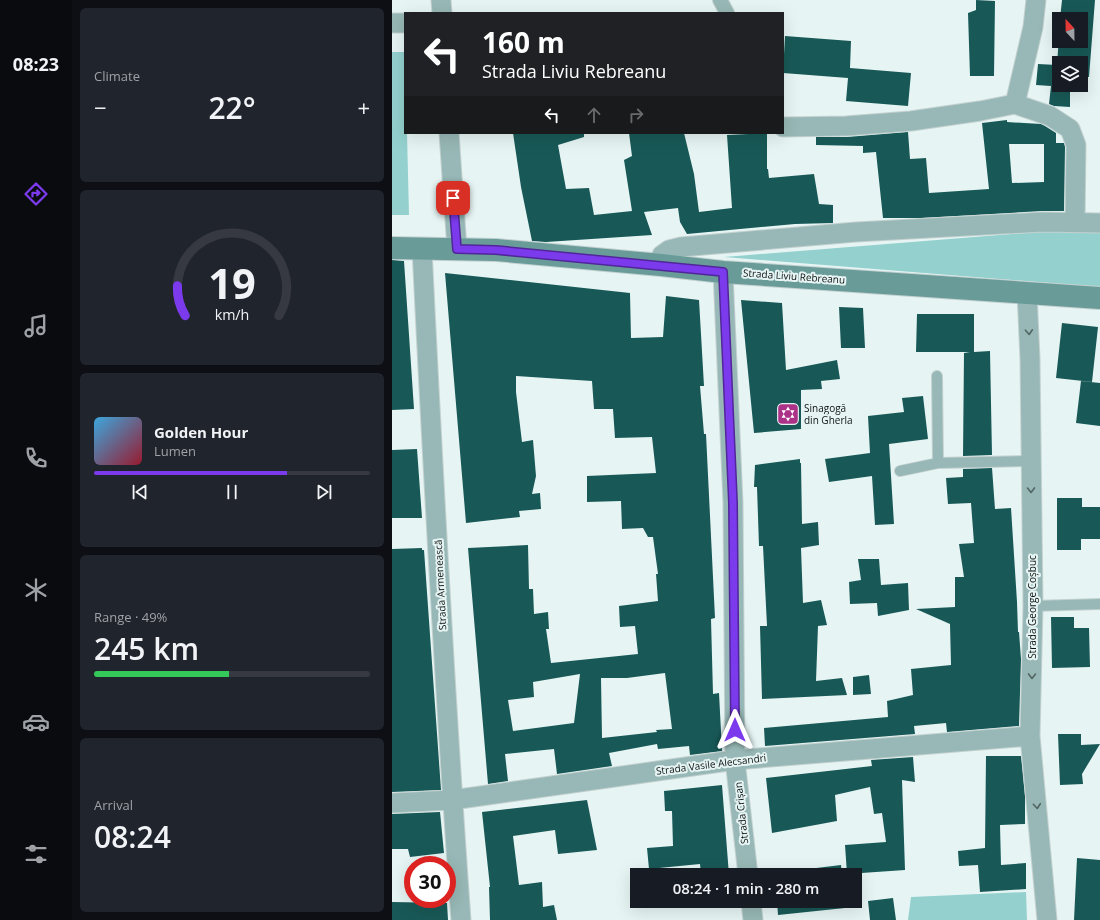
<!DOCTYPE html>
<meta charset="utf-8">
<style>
:root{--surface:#171b24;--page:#20242c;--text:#f1f3f6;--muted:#9ea1a6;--line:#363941;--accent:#7c3aed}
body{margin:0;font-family:"Open Sans",sans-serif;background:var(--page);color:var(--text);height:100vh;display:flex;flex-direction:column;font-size:15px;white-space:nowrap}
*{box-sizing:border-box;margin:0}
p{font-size:13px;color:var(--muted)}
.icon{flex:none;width:22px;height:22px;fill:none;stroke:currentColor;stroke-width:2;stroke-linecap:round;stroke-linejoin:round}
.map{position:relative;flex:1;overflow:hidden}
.panel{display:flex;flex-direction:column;gap:8px;padding:8px;background:#0d0f14;width:320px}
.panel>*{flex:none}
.hud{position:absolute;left:12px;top:12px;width:380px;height:122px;border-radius:0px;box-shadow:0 4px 16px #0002;background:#202124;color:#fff;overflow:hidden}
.needle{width:26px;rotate:338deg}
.tools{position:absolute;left:660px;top:12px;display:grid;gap:8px}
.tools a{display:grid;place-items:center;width:36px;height:36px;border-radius:0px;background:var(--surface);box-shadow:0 4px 16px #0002;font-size:20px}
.speed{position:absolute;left:12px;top:856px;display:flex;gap:8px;font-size:20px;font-weight:700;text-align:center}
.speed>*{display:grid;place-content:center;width:52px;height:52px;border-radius:50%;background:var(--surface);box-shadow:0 4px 16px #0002;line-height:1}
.speed .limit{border:6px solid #d22;background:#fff;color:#111}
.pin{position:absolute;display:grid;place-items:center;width:34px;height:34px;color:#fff;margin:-17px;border-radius:8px;box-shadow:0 2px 6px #0006}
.me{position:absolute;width:44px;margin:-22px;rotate:0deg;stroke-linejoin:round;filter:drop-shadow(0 0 3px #0008)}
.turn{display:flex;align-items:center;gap:14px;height:84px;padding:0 12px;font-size:18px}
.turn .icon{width:52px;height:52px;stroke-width:2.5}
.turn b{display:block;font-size:28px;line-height:34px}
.lanes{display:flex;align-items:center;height:38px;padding:0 12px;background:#0003;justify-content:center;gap:20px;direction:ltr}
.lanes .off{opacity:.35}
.big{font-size:30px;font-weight:600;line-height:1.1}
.panel .card{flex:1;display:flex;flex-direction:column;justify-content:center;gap:6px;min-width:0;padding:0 14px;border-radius:6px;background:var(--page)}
.panel .dial{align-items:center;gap:0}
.dial svg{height:104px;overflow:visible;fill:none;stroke:var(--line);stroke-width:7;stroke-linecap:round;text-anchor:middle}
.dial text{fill:var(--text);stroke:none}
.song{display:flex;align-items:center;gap:12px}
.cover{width:48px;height:48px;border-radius:6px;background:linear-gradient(135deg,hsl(200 70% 55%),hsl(350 70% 35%))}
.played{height:4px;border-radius:2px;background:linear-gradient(90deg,var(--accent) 70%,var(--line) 70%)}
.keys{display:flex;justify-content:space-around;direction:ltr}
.heat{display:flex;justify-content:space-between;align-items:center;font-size:22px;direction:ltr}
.charge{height:6px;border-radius:3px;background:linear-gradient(90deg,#34c759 49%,var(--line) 0)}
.trip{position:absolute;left:238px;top:868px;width:232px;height:40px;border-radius:0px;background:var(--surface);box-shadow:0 4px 16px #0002;font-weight:600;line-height:40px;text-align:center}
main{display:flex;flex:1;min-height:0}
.tab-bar{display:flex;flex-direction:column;width:72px;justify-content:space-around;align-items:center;background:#090b0e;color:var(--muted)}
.tab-bar .icon{width:28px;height:28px}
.tab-bar .current{color:var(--accent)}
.tab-bar b{font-size:18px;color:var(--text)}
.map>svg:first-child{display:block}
.green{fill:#94d1ce}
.building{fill:#185957;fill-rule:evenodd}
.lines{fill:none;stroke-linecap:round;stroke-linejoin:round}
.service-casing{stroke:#c3d1d0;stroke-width:12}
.pedestrian-casing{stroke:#c3d1d0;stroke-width:16}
.minor-casing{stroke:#c3d1d0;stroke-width:21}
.secondary-casing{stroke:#c3d1d0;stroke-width:24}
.service{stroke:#97b8b6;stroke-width:10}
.pedestrian{stroke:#97b8b6;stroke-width:14}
.minor{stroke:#97b8b6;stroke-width:19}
.secondary{stroke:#699b99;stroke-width:22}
.oneway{stroke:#526564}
.route-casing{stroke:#51269a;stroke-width:10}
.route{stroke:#7c3aed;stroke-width:7}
.labels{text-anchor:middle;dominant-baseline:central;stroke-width:4;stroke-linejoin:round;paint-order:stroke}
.street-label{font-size:10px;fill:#0d1212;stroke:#e6f5f4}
.poi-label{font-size:10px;fill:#0d1212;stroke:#e6f5f4;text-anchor:start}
</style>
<main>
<nav class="tab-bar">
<b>08:23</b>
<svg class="icon current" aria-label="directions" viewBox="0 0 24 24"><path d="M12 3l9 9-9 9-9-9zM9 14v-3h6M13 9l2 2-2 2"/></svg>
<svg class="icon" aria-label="music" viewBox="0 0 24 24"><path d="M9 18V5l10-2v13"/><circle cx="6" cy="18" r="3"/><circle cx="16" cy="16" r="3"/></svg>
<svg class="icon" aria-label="phone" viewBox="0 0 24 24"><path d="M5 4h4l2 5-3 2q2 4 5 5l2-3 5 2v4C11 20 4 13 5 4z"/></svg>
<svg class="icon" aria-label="climate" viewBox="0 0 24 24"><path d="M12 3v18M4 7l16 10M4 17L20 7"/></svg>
<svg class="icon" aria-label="car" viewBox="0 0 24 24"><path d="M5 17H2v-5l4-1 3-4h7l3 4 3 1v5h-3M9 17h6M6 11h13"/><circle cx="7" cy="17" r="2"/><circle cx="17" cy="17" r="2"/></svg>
<svg class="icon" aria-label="filters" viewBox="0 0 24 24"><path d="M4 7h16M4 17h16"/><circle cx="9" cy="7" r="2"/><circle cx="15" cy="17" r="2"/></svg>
</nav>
<section class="panel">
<div class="card"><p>Climate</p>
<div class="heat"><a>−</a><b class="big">22°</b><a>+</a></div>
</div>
<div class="card dial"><svg viewBox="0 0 100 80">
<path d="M14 69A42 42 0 1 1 86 69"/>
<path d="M14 69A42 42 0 0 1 8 46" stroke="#7c3aed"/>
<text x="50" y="56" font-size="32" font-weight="700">19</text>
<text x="50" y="72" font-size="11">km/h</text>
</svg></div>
<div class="card">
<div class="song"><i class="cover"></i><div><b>Golden Hour</b><p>Lumen</p></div></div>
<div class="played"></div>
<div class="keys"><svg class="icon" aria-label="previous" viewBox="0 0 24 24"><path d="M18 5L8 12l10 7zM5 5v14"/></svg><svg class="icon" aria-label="pause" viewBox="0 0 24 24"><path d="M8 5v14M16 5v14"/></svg><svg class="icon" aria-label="next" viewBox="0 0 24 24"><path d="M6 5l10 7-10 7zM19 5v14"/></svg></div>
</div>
<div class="card"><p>Range · 49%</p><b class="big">245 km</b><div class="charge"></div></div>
<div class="card"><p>Arrival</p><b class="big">08:24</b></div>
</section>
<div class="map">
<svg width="708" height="920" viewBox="0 0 708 920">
<rect width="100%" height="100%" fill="#e6f5f4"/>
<path class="green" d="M0,52H13V133H15L17,215H0Z
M646,232H708V287L332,257Z
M634,892L635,920H516L519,897Z"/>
<path class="building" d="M584,0L603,1L602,76H578L576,13L584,10Z
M670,0H703L697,77H689V63H667V85H678V107L662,106L657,104L659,86L644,85L646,64L665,65L667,36V41H689V19H668Z
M393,36L459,41L458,68L519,73L516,106L454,101L456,78L391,73Z
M615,120V122L649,124L653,126L664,133V143H672L673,147L672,211H650L529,218H491L484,152L471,153V146L424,145V137H455L516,132L518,159L534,158L537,193L597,189L590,123ZM617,144H652V182L620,183Z
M121,133H192V137L166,145L174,189L197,188L202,215L240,211L232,160L240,156L237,133H292L302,174L307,212L340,208L335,135L375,133V169H376L377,178L422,174L427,204L441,205V223L403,224L295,234L288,222L286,208L252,212L260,235L154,242L140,241L129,187Z
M0,260L12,261L22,409L0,410Z
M53,273L238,293L239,338L271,337L274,296L307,300L312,386H308L312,434H314L323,618L319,619L321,694L327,693L330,751L298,755L297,746L266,749L265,744L217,753L220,766L165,774L162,749L113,754L116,781L96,784L76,548L136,545L137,589H141L142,614L156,612L157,629H154L159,663L246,654L243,626L228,627L227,606L266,601L264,574H266L261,537H256L251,528L230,529L229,501L195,502V476L264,473L260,437L223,438L221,409H202L200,381L124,376V392L130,442L141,440L144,476L140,494L148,493L149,509L127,511L128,517L74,523ZM273,673L280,729L264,730L265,732L210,738L209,678H235ZM188,674L182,723L121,731L116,700L142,697L141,682Z
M349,300L390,303L394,370L445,360L448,379L429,381L430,389L409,390V429L362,433Z
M447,307L471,308L473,348H449Z
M525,314H582V352L598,351L600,455L571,456L572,353L578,352H524Z
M670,323L706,327L700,382L664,378Z
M689,381L708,383V426L684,423Z
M531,396L536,439L497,444L502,524L483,525L480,476L437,482L433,459L478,453L476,416L512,412L510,398Z
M25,449L30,518H0V450Z
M408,459V463H409L410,524L426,522L427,545L409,548L411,603L429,600L435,625L426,626L424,681L450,678L455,695L370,699L368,626H375L371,546H367L365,487H362L363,465Z
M600,468L603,509L619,508L625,602L626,632H627L629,659L627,726L555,732L554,723L522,726L523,734L373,746L372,728L496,717L495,701L521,695L519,669L559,665L558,624L524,609L563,607V577H572L567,544L582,543L579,503L556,504L554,478L571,477V469Z
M665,498H690V507H708V539H689V550H665Z
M30,548V550H32L49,790L0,792V549Z
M466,559H487L489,585L516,583L517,610L486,616L485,603L458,604L457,582L469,580Z
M659,617H682V628H697L698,667L660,668Z
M477,675L479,694L461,695V677Z
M666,734H689V745L708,744L690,774L691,784L668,785Z
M594,756H629L633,796V824L608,825L609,865L634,863V889L588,892L586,865L567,866L566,851L593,848Z
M521,757L523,782L510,780L513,870L455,874L453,845L494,842L490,813L482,814L478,787L443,795L445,821L380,833L374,778L480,766L479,760Z
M330,785L337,875H309L308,864L257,869L255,848L281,846L280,811H273L272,791Z
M195,800L205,850L166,854L163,830L121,836L127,885L150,882L151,907L162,905L165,920H98L97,887H98L90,812Z
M48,812L52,853L18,857L16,849H0V814Z
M685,858L708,860V920H682Z
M449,865L450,875H383V873Z
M501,898L504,920H478L476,901Z
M385,901H452L453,908L386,915Z
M0,902L55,903L56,920H0Z"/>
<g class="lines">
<g class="service-casing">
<path id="service" d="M545,376L546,463
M508,471L546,463L639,461
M641,606L708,604"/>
</g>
<g class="pedestrian-casing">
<path id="pedestrian" d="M328,0L335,13"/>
</g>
<g class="minor-casing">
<path id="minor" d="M49,0L50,13
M0,23H13
M623,104L641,27L644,0
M391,127L454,126L519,121L588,111L623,104L658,116L678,129L684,145L683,223
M57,133L65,249
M30,249C41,473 53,697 69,920
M269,265L270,255L277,250L289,247L464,232L651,222L708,223
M331,272L341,503L343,760L356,875
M635,293L638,359L641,606L638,736L655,920
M0,803L60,800L343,760L638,736
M359,901L361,920"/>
</g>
<g class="secondary-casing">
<path id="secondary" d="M0,248L104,250L269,265L331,272L708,298"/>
</g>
<use href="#service" class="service"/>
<use href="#pedestrian" class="pedestrian"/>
<use href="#minor" class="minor"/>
<use href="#secondary" class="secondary"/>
</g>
<defs><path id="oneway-chevron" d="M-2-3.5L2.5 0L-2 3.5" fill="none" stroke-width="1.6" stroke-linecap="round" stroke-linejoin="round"/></defs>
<g class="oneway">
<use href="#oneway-chevron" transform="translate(637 332) rotate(87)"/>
<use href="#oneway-chevron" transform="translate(639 490) rotate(89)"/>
<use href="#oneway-chevron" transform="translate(640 676) rotate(91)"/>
<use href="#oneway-chevron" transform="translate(645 806) rotate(85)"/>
</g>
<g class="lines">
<g class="route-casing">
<path id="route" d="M61,198L65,249L104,250L331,272L341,503L343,730"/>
</g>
<use href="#route" class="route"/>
</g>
<defs>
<g id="synagogue-square" transform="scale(1.15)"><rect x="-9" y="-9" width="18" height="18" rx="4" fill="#ac3287" stroke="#e6f5f4"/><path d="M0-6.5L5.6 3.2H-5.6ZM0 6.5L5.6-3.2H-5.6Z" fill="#fff"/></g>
</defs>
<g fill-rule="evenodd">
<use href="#synagogue-square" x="396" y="414"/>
</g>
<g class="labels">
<g class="street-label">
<text transform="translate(402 276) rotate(4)">Strada Liviu Rebreanu</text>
<text transform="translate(48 585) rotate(-93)">Strada Armenească</text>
<text transform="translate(640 607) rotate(-90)">Strada George Coșbuc</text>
<text transform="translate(319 764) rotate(-7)">Strada Vasile Alecsandri</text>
<text transform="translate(349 813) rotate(-96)">Strada Crișan</text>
</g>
<g class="poi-label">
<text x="412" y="408">Sinagogă<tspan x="412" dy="12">din Gherla</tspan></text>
</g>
</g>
</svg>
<div class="tools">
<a><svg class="needle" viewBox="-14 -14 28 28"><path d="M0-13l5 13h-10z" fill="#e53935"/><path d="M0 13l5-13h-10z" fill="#9ea1a6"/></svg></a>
<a><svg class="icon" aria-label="layers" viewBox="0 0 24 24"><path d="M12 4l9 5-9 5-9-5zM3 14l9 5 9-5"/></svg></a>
</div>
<div class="speed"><div class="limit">30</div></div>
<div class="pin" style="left:61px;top:198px;background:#d93025"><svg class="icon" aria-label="arrive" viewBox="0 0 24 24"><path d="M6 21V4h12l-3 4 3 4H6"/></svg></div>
<svg class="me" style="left:343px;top:730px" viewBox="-20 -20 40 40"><path d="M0-17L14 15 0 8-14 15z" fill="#7c3aed" stroke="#fff" stroke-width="4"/></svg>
<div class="trip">08:24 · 1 min · 280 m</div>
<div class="hud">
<div class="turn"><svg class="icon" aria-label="left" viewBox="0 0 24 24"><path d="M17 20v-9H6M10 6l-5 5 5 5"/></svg><div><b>160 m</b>Strada Liviu Rebreanu</div></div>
<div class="lanes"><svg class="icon" aria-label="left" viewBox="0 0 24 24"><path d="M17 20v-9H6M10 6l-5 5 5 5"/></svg><svg class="icon off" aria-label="ahead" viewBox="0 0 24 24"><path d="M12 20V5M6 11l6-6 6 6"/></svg><svg class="icon off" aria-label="right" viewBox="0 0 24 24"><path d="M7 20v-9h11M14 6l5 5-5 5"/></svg></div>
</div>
</div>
</main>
